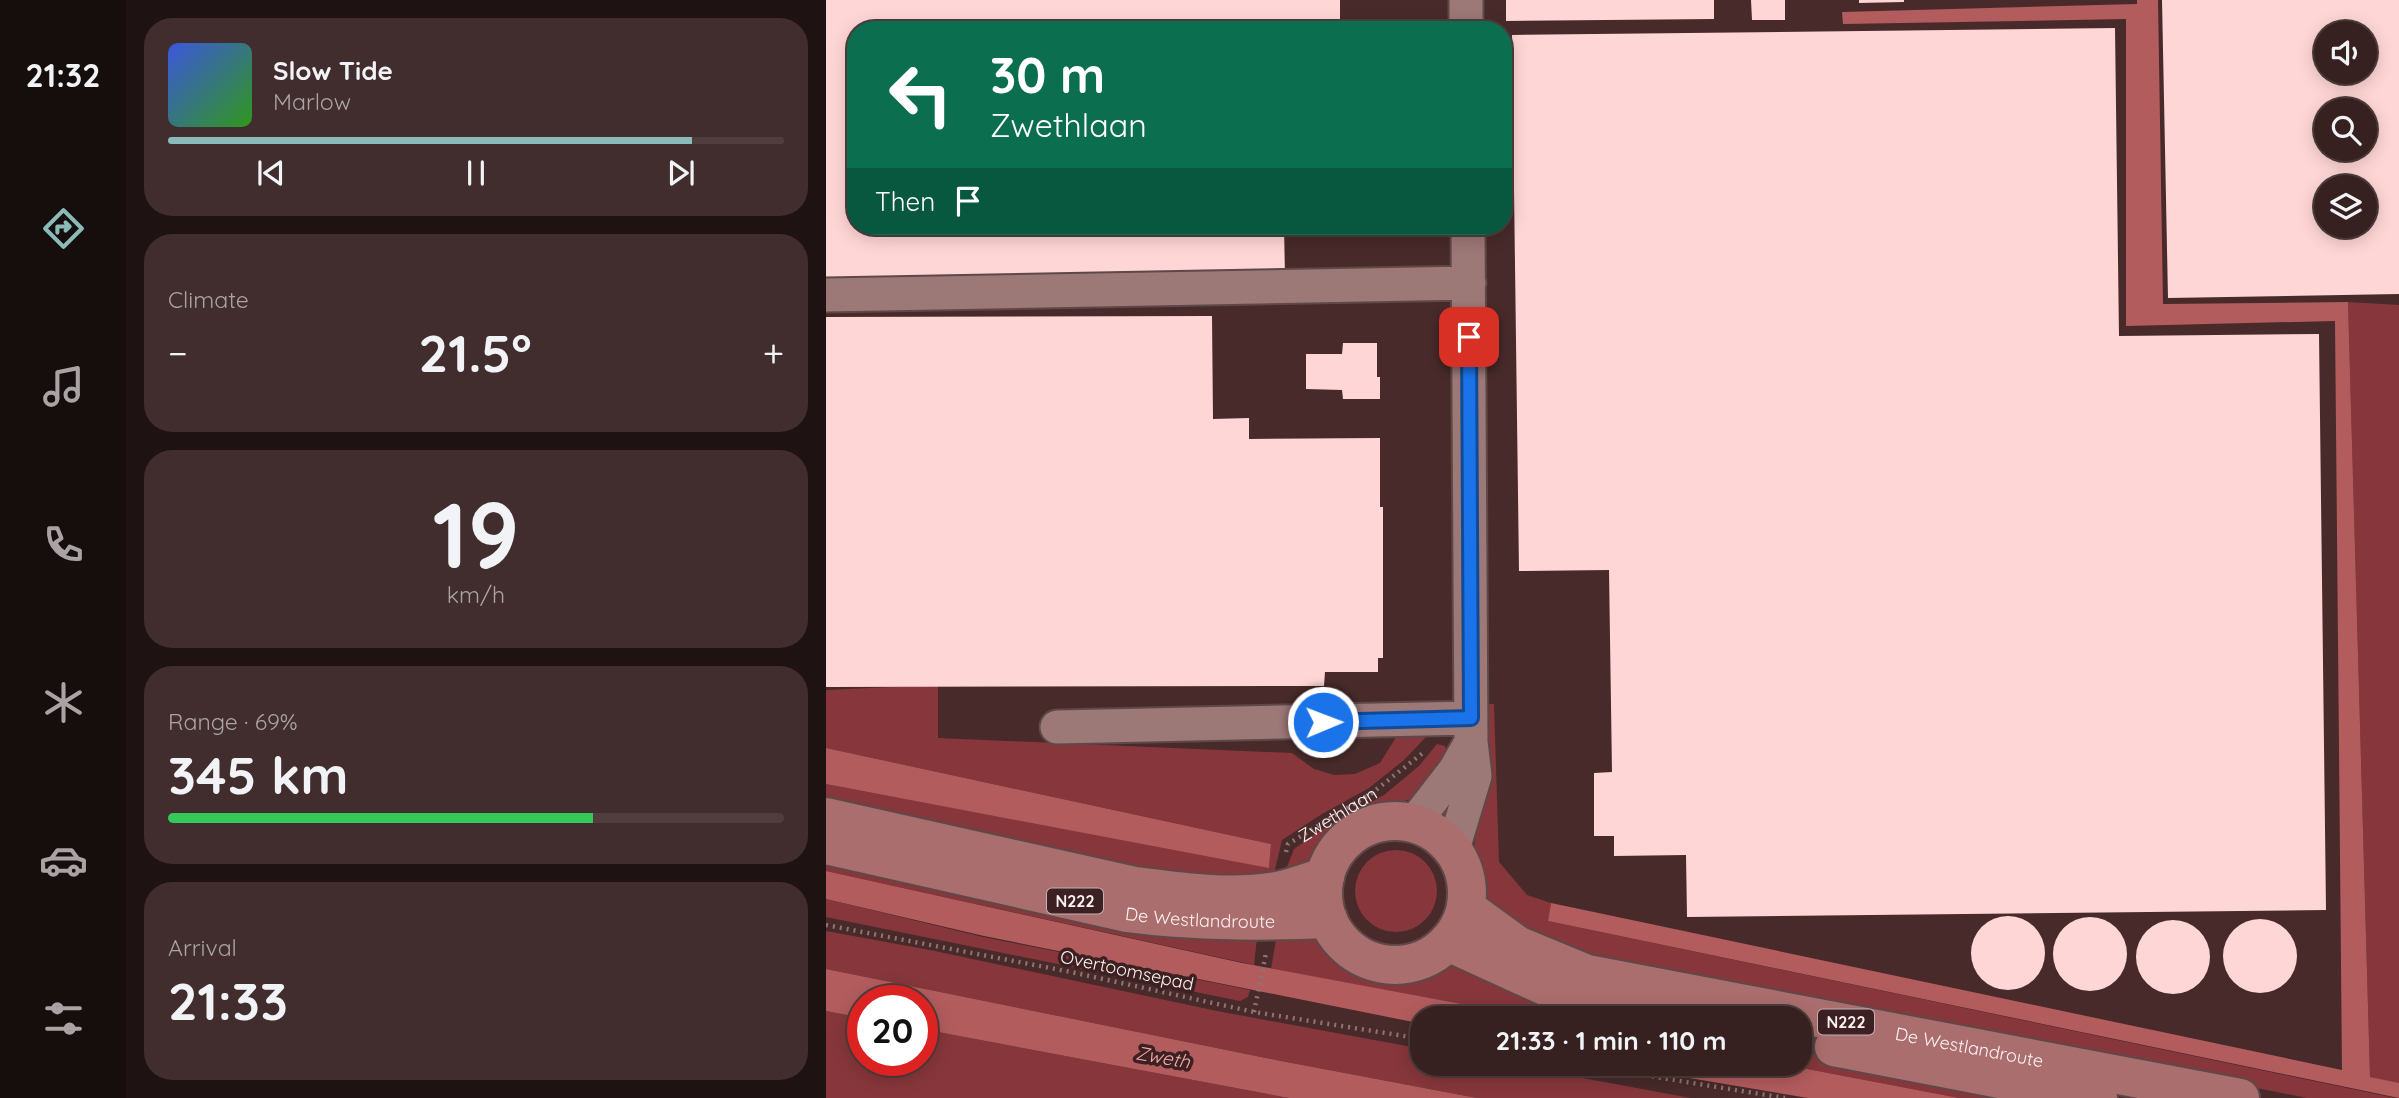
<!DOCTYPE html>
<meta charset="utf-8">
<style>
:root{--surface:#362020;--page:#412d2d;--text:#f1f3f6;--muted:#aaa3a5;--line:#503e3e;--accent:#8bbbb9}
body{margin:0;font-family:Quicksand,sans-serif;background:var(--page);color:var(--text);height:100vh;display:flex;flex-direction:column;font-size:26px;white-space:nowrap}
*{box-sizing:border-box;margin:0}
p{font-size:23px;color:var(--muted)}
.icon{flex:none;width:38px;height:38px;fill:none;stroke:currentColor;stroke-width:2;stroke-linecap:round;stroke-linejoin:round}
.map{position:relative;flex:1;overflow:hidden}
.details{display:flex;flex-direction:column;gap:18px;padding:18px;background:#1e1212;width:700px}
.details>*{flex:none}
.hud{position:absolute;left:21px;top:21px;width:665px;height:214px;border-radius:28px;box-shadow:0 4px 18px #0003,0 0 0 2px var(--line);background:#0b6e4f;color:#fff;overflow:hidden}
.fabs{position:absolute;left:1488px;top:21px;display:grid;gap:14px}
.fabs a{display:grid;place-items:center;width:63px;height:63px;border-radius:50%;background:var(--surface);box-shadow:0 4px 18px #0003,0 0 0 2px var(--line);font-size:35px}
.speed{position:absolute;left:21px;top:985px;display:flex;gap:14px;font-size:35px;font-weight:700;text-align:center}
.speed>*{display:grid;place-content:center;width:91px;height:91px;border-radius:50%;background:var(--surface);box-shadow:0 4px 18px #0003,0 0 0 2px var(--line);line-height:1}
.speed .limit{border:10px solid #d22;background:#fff;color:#111}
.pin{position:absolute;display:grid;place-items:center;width:60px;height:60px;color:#fff;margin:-30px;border-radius:14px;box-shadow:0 4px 10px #0006}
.me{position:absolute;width:77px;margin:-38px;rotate:89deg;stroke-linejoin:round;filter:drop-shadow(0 0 5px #0008)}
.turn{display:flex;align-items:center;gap:24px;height:147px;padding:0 28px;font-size:32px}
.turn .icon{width:91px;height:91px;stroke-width:2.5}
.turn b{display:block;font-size:49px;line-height:60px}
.then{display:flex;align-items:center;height:66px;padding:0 28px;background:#0003;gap:14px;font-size:26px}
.big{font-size:52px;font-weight:800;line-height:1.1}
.details .widget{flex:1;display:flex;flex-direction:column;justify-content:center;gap:10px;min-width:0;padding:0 24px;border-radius:28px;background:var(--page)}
.details .dial{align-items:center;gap:0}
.dial b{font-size:91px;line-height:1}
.song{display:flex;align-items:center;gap:21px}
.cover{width:84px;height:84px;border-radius:10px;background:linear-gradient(135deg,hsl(230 70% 55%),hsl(110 70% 35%))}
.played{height:7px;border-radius:4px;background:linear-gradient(90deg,var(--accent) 85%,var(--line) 85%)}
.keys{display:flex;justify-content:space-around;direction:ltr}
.heat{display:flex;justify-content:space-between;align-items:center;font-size:38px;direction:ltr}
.charge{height:10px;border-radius:5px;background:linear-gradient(90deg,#34c759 69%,var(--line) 0)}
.trip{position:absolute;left:584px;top:1006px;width:402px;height:70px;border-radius:28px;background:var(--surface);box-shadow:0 4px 18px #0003,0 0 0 2px var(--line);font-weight:800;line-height:70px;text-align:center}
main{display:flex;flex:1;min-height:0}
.menu{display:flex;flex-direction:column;width:126px;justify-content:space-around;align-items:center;background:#160d0d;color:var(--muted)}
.menu .icon{width:49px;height:49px}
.menu .current{color:var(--accent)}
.menu b{font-size:32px;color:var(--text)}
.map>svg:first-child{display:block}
.green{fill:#87373b}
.water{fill:#b35c5e}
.building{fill:#fed6d5;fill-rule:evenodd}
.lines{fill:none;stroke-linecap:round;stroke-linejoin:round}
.minor-casing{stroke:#5f4848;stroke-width:37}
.major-casing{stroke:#5f4848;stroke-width:42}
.path{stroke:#8d7575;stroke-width:4.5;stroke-dasharray:2 5;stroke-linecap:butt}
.minor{stroke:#9c7877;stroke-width:33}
.major{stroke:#ab6e6e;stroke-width:38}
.route-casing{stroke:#114b97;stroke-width:18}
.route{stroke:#1a73e8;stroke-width:12}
.labels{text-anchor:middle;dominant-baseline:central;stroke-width:7;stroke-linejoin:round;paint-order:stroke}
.shield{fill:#3d2021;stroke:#c4b2b3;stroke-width:2}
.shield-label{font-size:16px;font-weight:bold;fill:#fef1f1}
.street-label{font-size:18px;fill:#fef1f1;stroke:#3d2021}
.water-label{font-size:19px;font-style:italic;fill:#f4abab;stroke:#3d2021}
</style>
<main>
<nav class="menu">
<b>21:32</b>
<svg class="icon current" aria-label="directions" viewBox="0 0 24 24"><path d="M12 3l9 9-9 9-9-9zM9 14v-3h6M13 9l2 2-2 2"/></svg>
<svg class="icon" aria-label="music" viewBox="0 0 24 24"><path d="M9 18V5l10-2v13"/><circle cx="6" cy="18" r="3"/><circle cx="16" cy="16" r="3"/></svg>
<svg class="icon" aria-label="phone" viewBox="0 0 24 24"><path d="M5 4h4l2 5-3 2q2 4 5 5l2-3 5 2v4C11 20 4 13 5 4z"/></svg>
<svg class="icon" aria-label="climate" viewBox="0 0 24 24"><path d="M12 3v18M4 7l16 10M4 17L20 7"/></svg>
<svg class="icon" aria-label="car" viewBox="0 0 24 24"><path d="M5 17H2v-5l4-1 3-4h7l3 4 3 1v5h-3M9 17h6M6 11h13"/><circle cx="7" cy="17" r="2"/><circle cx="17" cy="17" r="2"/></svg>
<svg class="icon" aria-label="filters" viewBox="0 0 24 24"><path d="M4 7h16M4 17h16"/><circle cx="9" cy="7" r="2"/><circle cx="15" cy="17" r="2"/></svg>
</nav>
<section class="details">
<div class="widget">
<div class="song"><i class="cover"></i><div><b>Slow Tide</b><p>Marlow</p></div></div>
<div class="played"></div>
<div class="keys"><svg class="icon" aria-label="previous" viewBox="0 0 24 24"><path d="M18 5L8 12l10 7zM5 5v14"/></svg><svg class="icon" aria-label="pause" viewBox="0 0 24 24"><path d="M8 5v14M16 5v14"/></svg><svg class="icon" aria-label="next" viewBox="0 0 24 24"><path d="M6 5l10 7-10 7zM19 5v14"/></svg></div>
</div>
<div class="widget"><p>Climate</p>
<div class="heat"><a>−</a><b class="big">21.5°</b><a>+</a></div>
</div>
<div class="widget dial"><b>19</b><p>km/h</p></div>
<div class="widget"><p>Range · 69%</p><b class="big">345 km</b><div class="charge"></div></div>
<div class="widget"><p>Arrival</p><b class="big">21:33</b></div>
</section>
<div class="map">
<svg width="1573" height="1098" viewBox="0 0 1573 1098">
<rect width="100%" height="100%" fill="#482a2a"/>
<path class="green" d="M1522,302L1573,305V1084L1544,1077Z
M112,685V738L466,753L488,769L508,775L529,774L554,763L577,726L597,727L600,737L578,760L543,788L496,814L456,840L447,878L370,884L0,805V784L443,867L445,844L0,748V690Z
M660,704H668L673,862L701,895L725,903L722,921L1569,1098H1481L1146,1031L777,965L676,919L660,898L648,854Z
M611,744L619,746L621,752L592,796L571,804L550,807L524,820L510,831L488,858L474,869L461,875V867L468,849L489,834L558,795L593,766Z
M529 891a41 41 0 1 1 82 0a41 41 0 1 1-82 0Z
M0,853L432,929L428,965L0,871Z
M0,899L157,937L424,990L422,997L414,1001L0,917Z
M452,928L487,937L502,944L517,957L535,968L555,974L576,977L620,966L647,968L797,1018H711L445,969Z
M0,931L109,951L391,1011L597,1049V1064H680L865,1098H651L455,1061L0,969Z
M0,1011L37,1018V1060H96V1029L463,1098H0Z
M975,1051L1227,1098H1133L955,1064H975Z"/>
<path class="water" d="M1311,0H1332L1337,304L1522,302L1544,1077L1573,1083V1098L722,921L725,903L1516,1070L1509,321L1300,326V19L1017,24L1016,12L1311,4Z
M0,748L445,844L443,868L0,784Z
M0,871L416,963L711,1018H597V1024L158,936L0,899Z
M0,969L455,1061L651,1098H463L96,1029V1001H37V1018L0,1011Z
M780,1064H955L1133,1098H982Z"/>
<path class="building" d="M0,0H514V30H30V226H458L459,276L0,278Z
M680,0H888V19L680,21Z
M925,0H959V20H926Z
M1033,0H1078V2L1033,3Z
M1336,0H1573V294L1342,298ZM1500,33H1538V72H1500ZM1500,110H1538V149H1500ZM1500,187H1538V226H1500Z
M1289,28L1293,336L1493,334L1500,910L861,917L860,855L788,856V836H768V773L786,772L783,570L693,571L686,35Z
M386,316L387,419L423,418V439L554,438V507H557V658H552V672H499L498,686L0,687V317Z
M517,343H551V377H554V399H517L516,390L480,389V354H516Z
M1145 953a37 37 0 1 1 74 0a37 37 0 1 1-74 0Z
M1227 954a37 37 0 1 1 74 0a37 37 0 1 1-74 0Z
M1397 956a37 37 0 1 1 74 0a37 37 0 1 1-74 0Z
M1310 957a37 37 0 1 1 74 0a37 37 0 1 1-74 0Z"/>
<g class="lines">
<g class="minor-casing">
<path id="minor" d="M640,0V30
M0,295L643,283
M231,727L645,718
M588,823L629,770L645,742
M627,849L649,776L645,742L642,226"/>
</g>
<g class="major-casing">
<g id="major">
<path d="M0,817L309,886C356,892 405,899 451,891C467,888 483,881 499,877"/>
<circle cx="569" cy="893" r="72"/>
<path id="s2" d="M0,845L301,913C368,922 434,922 502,919"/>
<path id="s3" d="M640,908L691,945L761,974L1414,1098"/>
<path d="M622,942L745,998L806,1009"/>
<path d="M1008,1047L1272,1098"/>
</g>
</g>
<g class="path">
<path id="s1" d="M460,852L462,844L546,793L598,752"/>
<path d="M0,925L245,972L428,1012L597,1039"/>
<path d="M428,1012L440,953"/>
<path d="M750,1064L959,1098"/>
</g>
<use href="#minor" class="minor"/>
<use href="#major" class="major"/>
</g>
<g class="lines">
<g class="route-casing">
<path id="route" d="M497,722L645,718L643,337"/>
</g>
<use href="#route" class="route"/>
</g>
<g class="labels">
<g class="shield">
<rect x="221" y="888.5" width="56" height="25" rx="5"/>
<rect x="992" y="1009.5" width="56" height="25" rx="5"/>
</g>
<g class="shield-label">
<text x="249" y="901">N222</text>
<text x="1020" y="1022">N222</text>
</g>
<g class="street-label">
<text stroke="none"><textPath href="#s1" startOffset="66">Zwethlaan</textPath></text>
<text stroke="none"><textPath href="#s2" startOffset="382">De Westlandroute</textPath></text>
<text transform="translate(301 970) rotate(12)">Overtoomsepad</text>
<text stroke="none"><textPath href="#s3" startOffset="528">De Westlandroute</textPath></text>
</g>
<g class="water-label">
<text transform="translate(337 1057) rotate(10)">Zweth</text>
</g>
</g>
</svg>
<div class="fabs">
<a><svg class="icon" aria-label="sound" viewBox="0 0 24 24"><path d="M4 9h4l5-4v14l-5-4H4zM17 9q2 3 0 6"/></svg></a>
<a><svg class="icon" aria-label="search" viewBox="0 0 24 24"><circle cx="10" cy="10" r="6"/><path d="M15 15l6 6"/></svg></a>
<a><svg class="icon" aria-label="layers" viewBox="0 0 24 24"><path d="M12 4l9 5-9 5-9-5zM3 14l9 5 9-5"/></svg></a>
</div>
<div class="speed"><div class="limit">20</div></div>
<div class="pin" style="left:643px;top:337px;background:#d93025"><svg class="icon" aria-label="arrive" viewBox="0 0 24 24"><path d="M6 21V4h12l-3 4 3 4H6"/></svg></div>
<svg class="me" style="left:497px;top:722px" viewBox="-20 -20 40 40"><circle r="17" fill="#1a73e8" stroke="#fff" stroke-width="3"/><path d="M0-11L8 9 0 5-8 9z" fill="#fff"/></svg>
<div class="trip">21:33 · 1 min · 110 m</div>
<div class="hud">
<div class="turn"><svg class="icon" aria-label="left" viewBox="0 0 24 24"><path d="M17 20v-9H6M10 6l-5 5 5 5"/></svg><div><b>30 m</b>Zwethlaan</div></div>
<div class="then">Then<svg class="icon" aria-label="arrive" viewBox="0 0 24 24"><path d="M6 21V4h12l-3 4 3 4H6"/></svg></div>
</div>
</div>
</main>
